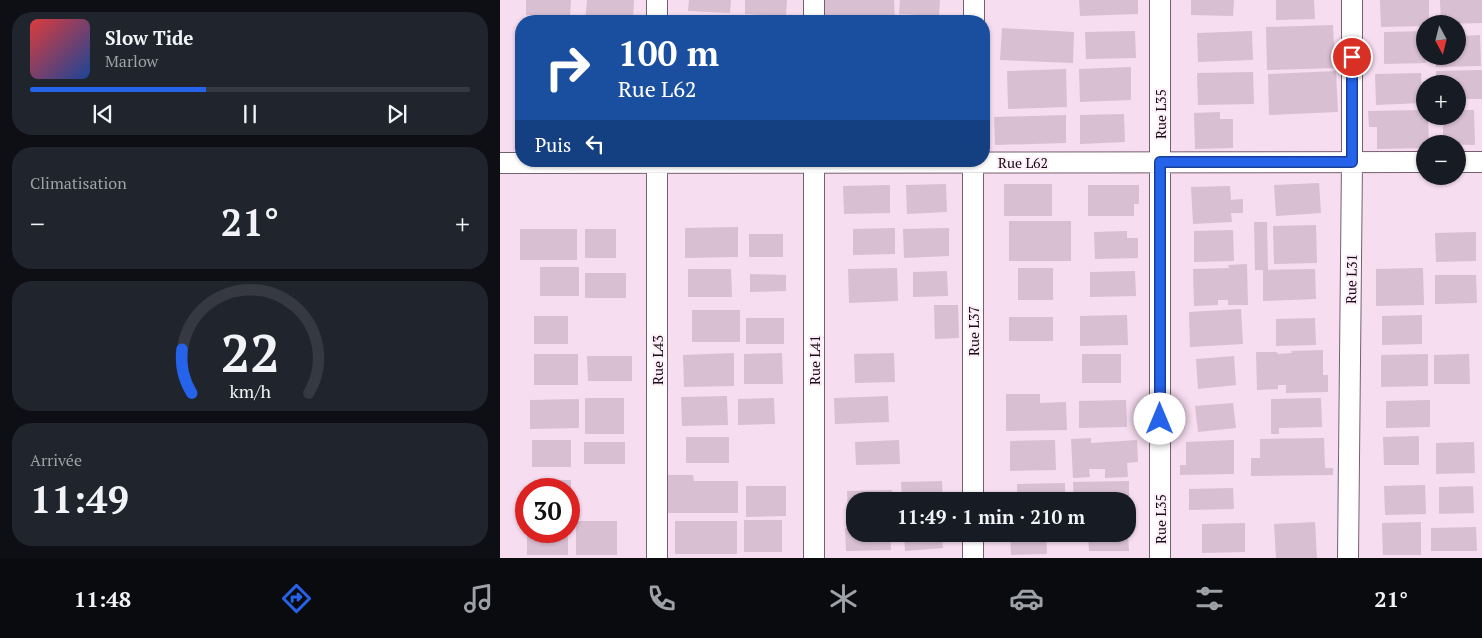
<!DOCTYPE html>
<html lang="fr">
<meta charset="utf-8">
<style>
:root{--surface:#171b24;--page:#20242c;--text:#f1f3f6;--muted:#9ea1a6;--line:#363941;--accent:#2563eb}
body{margin:0;font-family:"PT Serif",serif;background:var(--page);color:var(--text);height:100vh;display:flex;flex-direction:column;font-size:19px;white-space:nowrap}
*{box-sizing:border-box;margin:0}
p{font-size:16px;color:var(--muted)}
.icon{flex:none;width:28px;height:28px;fill:none;stroke:currentColor;stroke-width:2;stroke-linecap:round;stroke-linejoin:round}
.map{position:relative;flex:1;overflow:hidden}
.drawer{display:flex;flex-direction:column;gap:12px;padding:12px;background:#0d0f14;width:500px}
.drawer>*{flex:none}
.top-card{position:absolute;left:15px;top:15px;width:475px;height:152px;border-radius:20px;box-shadow:0 1px 4px #0004;background:#1a4fa0;color:#fff;overflow:hidden}
.needle{width:32px;rotate:173deg}
.tools{position:absolute;left:916px;top:15px;display:grid;gap:10px}
.tools a{display:grid;place-items:center;width:50px;height:50px;border-radius:50%;background:var(--surface);box-shadow:0 1px 4px #0004;font-size:25px}
.speed{position:absolute;left:15px;top:478px;display:flex;gap:10px;font-size:25px;font-weight:700;text-align:center}
.speed>*{display:grid;place-content:center;width:65px;height:65px;border-radius:50%;background:var(--surface);box-shadow:0 1px 4px #0004;line-height:1}
.speed .limit{border:8px solid #d22;background:#fff;color:#111}
.pin{position:absolute;display:grid;place-items:center;width:42px;height:42px;color:#fff;margin:-21px;border:2px solid #fff;border-radius:50%;box-shadow:0 1px 5px #0007}
.me{position:absolute;width:55px;margin:-28px;rotate:0deg;stroke-linejoin:round;filter:drop-shadow(0 0 4px #0008)}
.turn{display:flex;align-items:center;gap:18px;height:105px;padding:0 20px;font-size:22px}
.turn .icon{width:65px;height:65px;stroke-width:2.5}
.turn b{display:block;font-size:35px;line-height:42px}
.then{display:flex;align-items:center;height:48px;padding:0 20px;background:#0003;gap:10px;font-size:19px}
.big{font-size:38px;font-weight:800;line-height:1.1}
.drawer .widget{flex:1;display:flex;flex-direction:column;justify-content:center;gap:8px;min-width:0;padding:0 18px;border-radius:20px;background:var(--page)}
.drawer .dial{align-items:center;gap:0}
.dial svg{height:130px;overflow:visible;fill:none;stroke:var(--line);stroke-width:7;stroke-linecap:round;text-anchor:middle}
.dial text{fill:var(--text);stroke:none}
.song{display:flex;align-items:center;gap:15px}
.cover{width:60px;height:60px;border-radius:8px;background:linear-gradient(135deg,hsl(0 70% 55%),hsl(220 70% 35%))}
.played{height:5px;border-radius:2px;background:linear-gradient(90deg,var(--accent) 40%,var(--line) 40%)}
.keys{display:flex;justify-content:space-around;direction:ltr}
.heat{display:flex;justify-content:space-between;align-items:center;font-size:28px;direction:ltr}
.trip{position:absolute;left:346px;top:492px;width:290px;height:50px;border-radius:20px;background:var(--surface);box-shadow:0 1px 4px #0004;font-weight:800;line-height:50px;text-align:center}
.tab-bar{display:flex;height:80px;justify-content:space-around;align-items:center;background:#090b0e;color:var(--muted)}
.tab-bar .icon{width:35px;height:35px}
.tab-bar .active{color:var(--accent)}
.tab-bar b{font-size:22px;color:var(--text)}
main{display:flex;flex:1;min-height:0}
.map>svg:first-child{display:block}
.building{fill:#d8bfd2}
.lines{fill:none;stroke-linecap:round;stroke-linejoin:round}
.minor-casing{stroke:#756071;stroke-width:22}
.minor{stroke:#fff;stroke-width:20}
.route-casing{stroke:#184099;stroke-width:12}
.route{stroke:#2563eb;stroke-width:9}
.labels{text-anchor:middle;dominant-baseline:central;stroke-width:4;stroke-linejoin:round;paint-order:stroke}
.street-label{font-size:14px;fill:#160d14;stroke:#fdeef9}
</style>
<main>
<section class="drawer">
<div class="widget">
<div class="song"><i class="cover"></i><div><b>Slow Tide</b><p>Marlow</p></div></div>
<div class="played"></div>
<div class="keys"><svg class="icon" aria-label="previous" viewBox="0 0 24 24"><path d="M18 5L8 12l10 7zM5 5v14"/></svg><svg class="icon" aria-label="pause" viewBox="0 0 24 24"><path d="M8 5v14M16 5v14"/></svg><svg class="icon" aria-label="next" viewBox="0 0 24 24"><path d="M6 5l10 7-10 7zM19 5v14"/></svg></div>
</div>
<div class="widget"><p>Climatisation</p>
<div class="heat"><a>−</a><b class="big">21°</b><a>+</a></div>
</div>
<div class="widget dial"><svg viewBox="0 0 100 80">
<path d="M14 69A42 42 0 1 1 86 69"/>
<path d="M14 69A42 42 0 0 1 8 42" stroke="#2563eb"/>
<text x="50" y="56" font-size="32" font-weight="700">22</text>
<text x="50" y="72" font-size="11">km/h</text>
</svg></div>
<div class="widget"><p>Arrivée</p><b class="big">11:49</b></div>
</section>
<div class="map">
<svg width="982" height="558" viewBox="0 0 982 558">
<rect width="100%" height="100%" fill="#f6ddf0"/>
<path class="building" d="M26,0H71L70,17L26,15Z
M87,0H134L133,21H85Z
M189,0H231L230,13L188,11Z
M245,0H287L286,16L245,14Z
M325,0H394L395,21H325Z
M400,0H440L439,16L399,14Z
M579,0H638V14L580,16Z
M691,0H734L733,16L691,15Z
M776,0H814L815,19L776,20Z
M880,0H929V24H925V26L881,27Z
M940,0H982V23L941,24Z
M833,25L835,68L767,70L766,27Z
M502,28L574,32L573,63L500,60Z
M635,31L636,58L586,59L585,32Z
M752,31L753,60L698,62L697,33Z
M925,31L926,63L884,64V32Z
M980,35L981,66L936,67V56H958V36Z
M631,67V100L580,102L579,69Z
M566,69L567,107L508,109L507,71Z
M982,70V99H958V84H936V71Z
M836,71L838,112L769,115L768,74Z
M753,72L754,104L698,105L697,73Z
M921,73L922,103L876,105L875,74Z
M925,110V116H928L929,144H925V148L877,149V127H869L868,111Z
M958,110H974L975,145L943,144V116H958Z
M720,112V119H733V148L695,149L694,113Z
M624,114L625,142L580,144V115Z
M566,115V143L495,145L494,117Z
M819,183L821,213L776,216L774,185Z
M446,184L447,212L407,214L406,185Z
M504,184H552V216H504Z
M390,185V213L344,214L343,186Z
M588,185H639V204H634V216H588Z
M730,186L731,200L743,199V213H731L732,222L693,224L691,187Z
M509,221H571V261H509Z
M754,222H767L768,270H755Z
M816,225L817,263L774,264L773,226Z
M238,227V257L185,258V228Z
M395,228V254L353,255V229Z
M449,228V256L404,258L403,229Z
M20,229H77V260H20Z
M85,229H116V258H85Z
M733,230L734,261L694,262V231Z
M627,231V238H638V258L595,259L594,232Z
M976,232V261L936,262L935,233Z
M249,234H283V257H249Z
M747,264L748,305H728V300H718V305L694,306L693,269L729,268L728,265Z
M40,267H79V296H40Z
M397,268L398,301L349,303L348,269Z
M518,268H553V300H518Z
M923,268L924,305L876,306V269Z
M188,269H231L232,297H188Z
M815,269L816,299L763,301V270Z
M447,271L448,296L413,297V272Z
M635,271L636,296L590,297V272Z
M85,273H126V298H85Z
M250,274L286,275V291L250,292Z
M935,275H976L977,303L935,304Z
M434,305H458L459,338L435,339Z
M741,309L743,344L690,347L689,312Z
M192,310H240V342H192Z
M627,315L628,345L580,346V316Z
M922,315V344L882,345V316Z
M34,316H68V344H34Z
M509,317H553V341H509Z
M246,318H284V344H246Z
M815,318L816,345L776,346V319Z
M823,350V375H828V392L786,393V385H778V389L757,390L756,352H777L778,354L792,353L791,351Z
M234,353V386L184,387L183,355Z
M282,353L283,384H244V354Z
M394,353L395,382L355,383L354,354Z
M34,354H78V385H34Z
M582,354H621V383H582Z
M928,354V386L881,387V355Z
M969,354L970,384H934V355Z
M87,356H132V381H88Z
M734,356L736,385L698,389L696,359Z
M506,394H540V403L566,402L567,430L506,431Z
M227,396L228,425L182,426L181,397Z
M388,396L389,422L335,424L334,398Z
M85,398H124V434H85Z
M274,398L275,424L238,425V399Z
M821,398L822,427L779,428V434H771V399Z
M79,399V428L30,429V400Z
M626,400L627,427L579,428V401Z
M930,400V427L886,428V401Z
M733,403L736,428L698,432L695,406Z
M919,436V465H884L883,437Z
M186,437H229V463H186Z
M591,438V443L637,440L638,462L627,463L628,477L605,478V469H589L590,477L573,478L571,439Z
M824,438L825,468H833V475L751,476V458H760V439Z
M32,440H71V467H32Z
M399,440L400,464L356,465L355,442Z
M555,440L556,470L510,471V441Z
M734,440V474L680,475V465H686V442Z
M84,442H125V464H84Z
M974,442L975,473L936,474V443Z
M168,475H193L194,481H238V513H168Z
M34,480H71V513H69V489H34Z
M442,481L443,501H402L401,482Z
M629,481V501H574L573,482Z
M565,483V501H517V484Z
M925,485L926,514L885,515L884,486Z
M246,486H286V516L246,517Z
M973,486L974,513L939,514V487Z
M733,488L734,509L689,510V489Z
M392,490V501H355V517H348L347,491Z
M244,520H282V552H244Z
M76,521H117V555H76Z
M175,521H237V554H175Z
M815,522L817,558H776L774,524Z
M921,522V555H883L882,523Z
M745,523V552L702,553V524Z
M976,527L977,551H931V528Z
M345,528H355V534H390L391,550L346,551Z
M27,531H68V555H27Z
M404,534H442L443,548L405,551Z
M510,534H546L547,554L511,555Z
M588,534H628L629,551H589Z"/>
<g class="lines">
<g class="minor-casing">
<path id="minor" d="M157,21V0
M314,21V0
M474,21V0
M958,162H982
M0,163L925,162
M473,501V161
M157,558V161
M314,558V161
M473,558V534
M660,558V0
M848,558L852,162V0"/>
</g>
<use href="#minor" class="minor"/>
</g>
<g class="lines">
<g class="route-casing">
<path id="route" d="M660,419V162H852V57"/>
</g>
<use href="#route" class="route"/>
</g>
<g class="labels">
<g class="street-label">
<text transform="translate(660 114) rotate(-90)">Rue L35</text>
<text x="523" y="162">Rue L62</text>
<text transform="translate(851 279) rotate(-89)">Rue L31</text>
<text transform="translate(473 331) rotate(-90)">Rue L37</text>
<text transform="translate(157 360) rotate(-90)">Rue L43</text>
<text transform="translate(314 360) rotate(-90)">Rue L41</text>
<text transform="translate(660 519) rotate(-90)">Rue L35</text>
</g>
</g>
</svg>
<div class="tools">
<a><svg class="needle" viewBox="-14 -14 28 28"><path d="M0-13l5 13h-10z" fill="#e53935"/><path d="M0 13l5-13h-10z" fill="#9ea1a6"/></svg></a>
<a>+</a>
<a>−</a>
</div>
<div class="speed"><div class="limit">30</div></div>
<div class="pin" style="left:852px;top:57px;background:#d93025"><svg class="icon" aria-label="arrive" viewBox="0 0 24 24"><path d="M6 21V4h12l-3 4 3 4H6"/></svg></div>
<svg class="me" style="left:660px;top:419px" viewBox="-20 -20 40 40"><circle r="19" fill="#fff"/><path d="M0-13L10 11 0 6-10 11z" fill="#2563eb"/></svg>
<div class="trip">11:49 · 1 min · 210 m</div>
<div class="top-card">
<div class="turn"><svg class="icon" aria-label="right" viewBox="0 0 24 24"><path d="M7 20v-9h11M14 6l5 5-5 5"/></svg><div><b>100 m</b>Rue L62</div></div>
<div class="then">Puis<svg class="icon" aria-label="left" viewBox="0 0 24 24"><path d="M17 20v-9H6M10 6l-5 5 5 5"/></svg></div>
</div>
</div>
</main>
<nav class="tab-bar">
<b>11:48</b>
<svg class="icon active" aria-label="directions" viewBox="0 0 24 24"><path d="M12 3l9 9-9 9-9-9zM9 14v-3h6M13 9l2 2-2 2"/></svg>
<svg class="icon" aria-label="music" viewBox="0 0 24 24"><path d="M9 18V5l10-2v13"/><circle cx="6" cy="18" r="3"/><circle cx="16" cy="16" r="3"/></svg>
<svg class="icon" aria-label="phone" viewBox="0 0 24 24"><path d="M5 4h4l2 5-3 2q2 4 5 5l2-3 5 2v4C11 20 4 13 5 4z"/></svg>
<svg class="icon" aria-label="climate" viewBox="0 0 24 24"><path d="M12 3v18M4 7l16 10M4 17L20 7"/></svg>
<svg class="icon" aria-label="car" viewBox="0 0 24 24"><path d="M5 17H2v-5l4-1 3-4h7l3 4 3 1v5h-3M9 17h6M6 11h13"/><circle cx="7" cy="17" r="2"/><circle cx="17" cy="17" r="2"/></svg>
<svg class="icon" aria-label="filters" viewBox="0 0 24 24"><path d="M4 7h16M4 17h16"/><circle cx="9" cy="7" r="2"/><circle cx="15" cy="17" r="2"/></svg>
<b>21°</b>
</nav>
